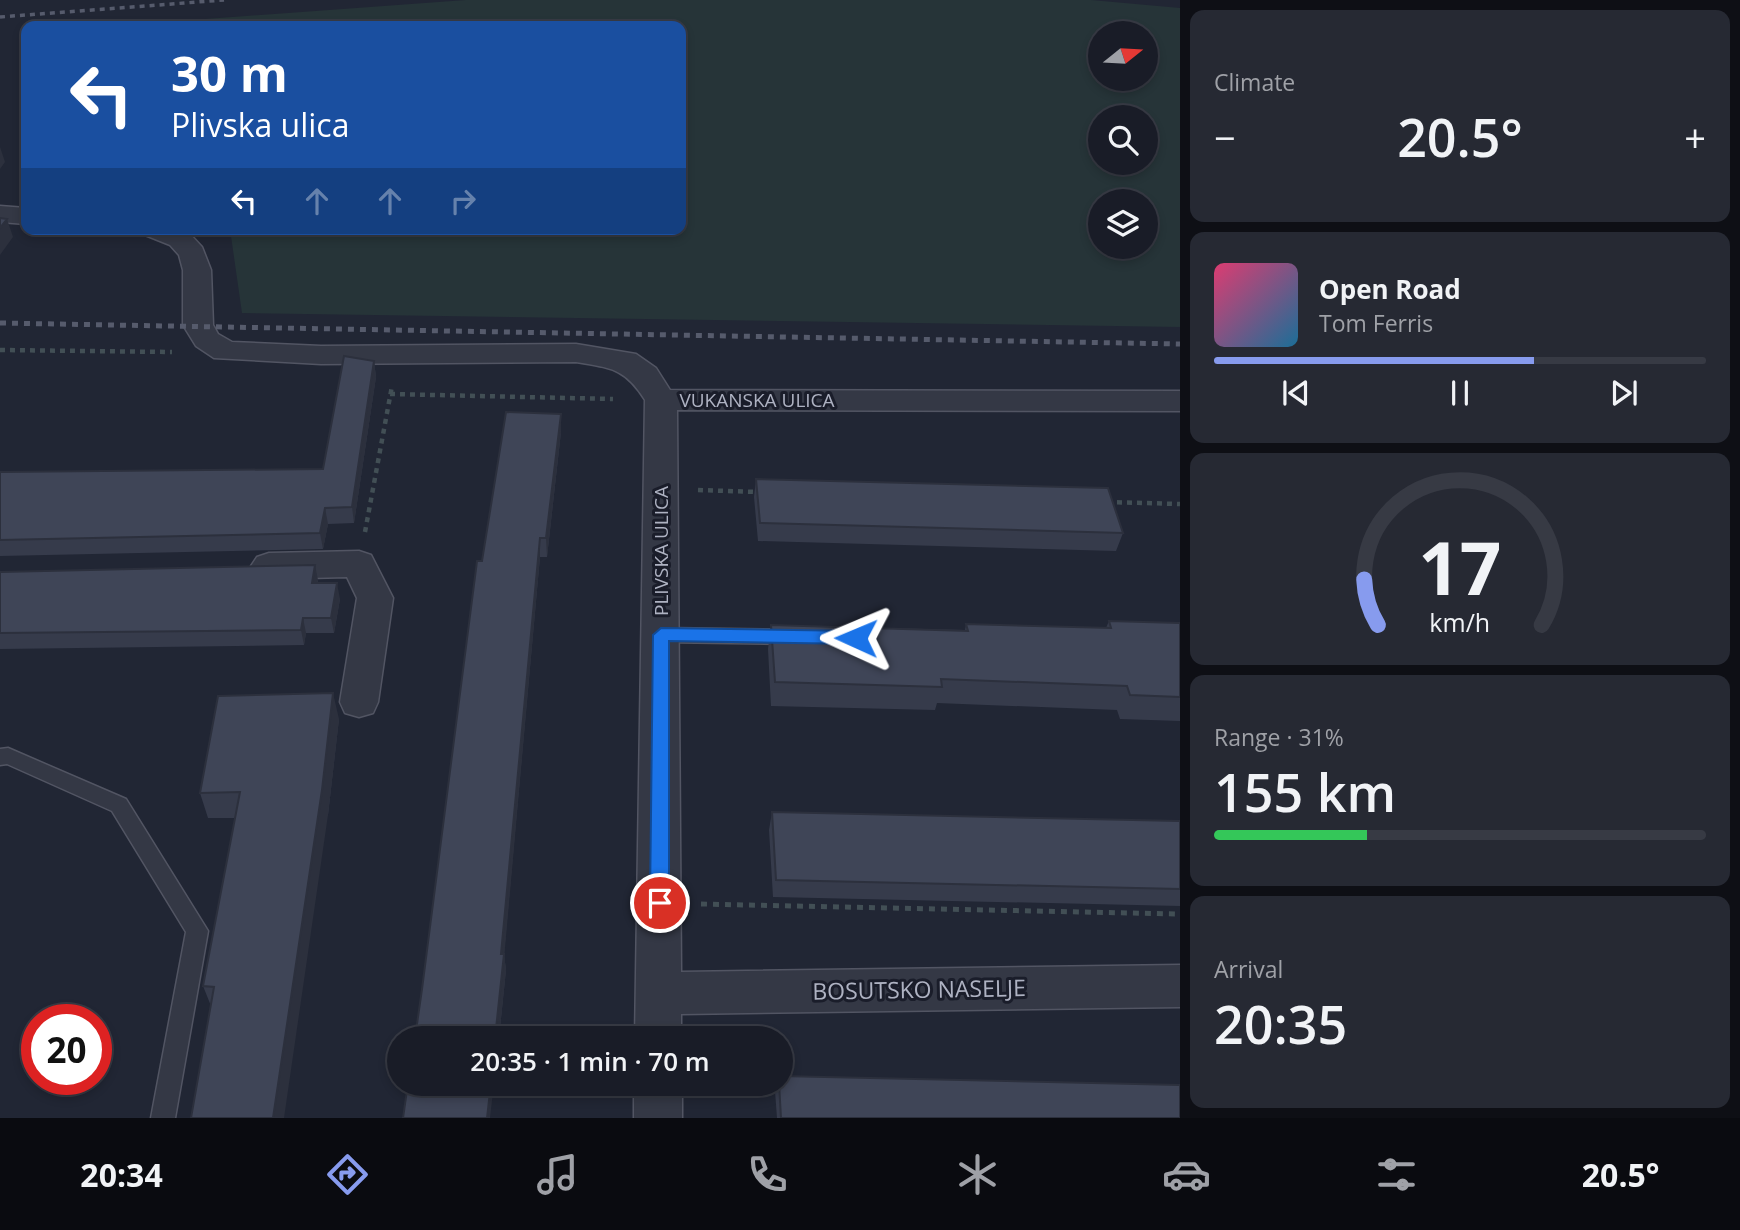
<!DOCTYPE html>
<meta charset="utf-8">
<style>
:root{--surface:#191c27;--page:#262933;--text:#f1f3f6;--muted:#9fa1a7;--line:#373a44;--accent:#879bee}
body{margin:0;font-family:"Open Sans",sans-serif;background:var(--page);color:var(--text);height:100vh;display:flex;flex-direction:column;font-size:26px;white-space:nowrap}
*{box-sizing:border-box;margin:0}
p{font-size:23px;color:var(--muted)}
.icon{flex:none;width:38px;height:38px;fill:none;stroke:currentColor;stroke-width:2;stroke-linecap:round;stroke-linejoin:round}
.map{position:relative;flex:1;overflow:hidden}
.sheet{display:flex;flex-direction:column;gap:10px;padding:10px;background:#0e0f15;width:560px}
.sheet>*{flex:none}
.guide{position:absolute;left:21px;top:21px;width:665px;height:214px;border-radius:14px;box-shadow:0 4px 10px #0003,0 0 0 2px var(--line);background:#1a4fa0;color:#fff;overflow:hidden}
.needle{width:46px;rotate:72deg}
.buttons{position:absolute;left:1088px;top:21px;display:grid;gap:14px}
.buttons a{display:grid;place-items:center;width:70px;height:70px;border-radius:50%;background:var(--surface);box-shadow:0 4px 10px #0003,0 0 0 2px var(--line);font-size:35px}
.speed{position:absolute;left:21px;top:1004px;display:flex;gap:14px;font-size:35px;font-weight:700;text-align:center}
.speed>*{display:grid;place-content:center;width:91px;height:91px;border-radius:50%;background:var(--surface);box-shadow:0 4px 10px #0003,0 0 0 2px var(--line);line-height:1}
.speed .limit{border:10px solid #d22;background:#fff;color:#111}
.pin{position:absolute;display:grid;place-items:center;width:60px;height:60px;color:#fff;margin:-30px;border:4px solid #fff;border-radius:50%;box-shadow:0 2px 7px #0007}
.me{position:absolute;width:77px;margin:-38px;rotate:271deg;stroke-linejoin:round;filter:drop-shadow(0 0 5px #0008)}
.turn{display:flex;align-items:center;gap:24px;height:147px;padding:0 35px;font-size:32px}
.turn .icon{width:91px;height:91px;stroke-width:2.5}
.turn b{display:block;font-size:49px;line-height:60px}
.lanes{display:flex;align-items:center;height:66px;padding:0 35px;background:#0003;justify-content:center;gap:35px;direction:ltr}
.lanes .off{opacity:.35}
.big{font-size:52px;font-weight:600;line-height:1.1}
.sheet .card{flex:1;display:flex;flex-direction:column;justify-content:center;gap:10px;min-width:0;padding:0 24px;border-radius:14px;background:var(--page)}
.sheet .dial{align-items:center;gap:0}
.dial svg{height:182px;overflow:visible;fill:none;stroke:var(--line);stroke-width:7;stroke-linecap:round;text-anchor:middle}
.dial text{fill:var(--text);stroke:none}
.song{display:flex;align-items:center;gap:21px}
.cover{width:84px;height:84px;border-radius:10px;background:linear-gradient(135deg,hsl(340 70% 55%),hsl(200 70% 35%))}
.played{height:7px;border-radius:4px;background:linear-gradient(90deg,var(--accent) 65%,var(--line) 65%)}
.keys{display:flex;justify-content:space-around;direction:ltr}
.heat{display:flex;justify-content:space-between;align-items:center;font-size:38px;direction:ltr}
.charge{height:10px;border-radius:5px;background:linear-gradient(90deg,#34c759 31%,var(--line) 0)}
.trip{position:absolute;left:387px;top:1026px;width:406px;height:70px;border-radius:35px;background:var(--surface);box-shadow:0 4px 10px #0003,0 0 0 2px var(--line);font-weight:600;line-height:70px;text-align:center}
.tabs{display:flex;height:112px;justify-content:space-around;align-items:center;background:#0a0b10;color:var(--muted)}
.tabs .icon{width:49px;height:49px}
.tabs .current{color:var(--accent)}
.tabs b{font-size:32px;color:var(--text)}
main{display:flex;flex:1;min-height:0}
.map>svg:first-child{display:block}
.green{fill:#263438;fill-rule:evenodd}
.lines{fill:none;stroke-linecap:round;stroke-linejoin:round}
.lane-casing{stroke:#525563;stroke-width:3}
.street-casing{stroke:#525563;stroke-width:3}
.path-far1{stroke:#424f55;stroke-width:4.5;stroke-dasharray:5 5;stroke-linecap:butt}
.path{stroke:#424f55;stroke-width:5;stroke-dasharray:6 6;stroke-linecap:butt}
.lane{fill:#343845;fill-rule:evenodd}
.street{fill:#343845;fill-rule:evenodd}
.rail-far1{stroke:#565b6c;stroke-width:3.5;stroke-dasharray:5 5;stroke-linecap:butt}
.rail{stroke:#565b6c;stroke-width:5;stroke-dasharray:6 6;stroke-linecap:butt}
.wall{fill:#363b4b}
.shaded-wall{fill:#2c303d}
.building{fill:#3f4557;stroke:#2c303d;stroke-width:2}
.route{fill:#1a73e8;stroke:#114b97;stroke-width:2}
.labels{text-anchor:middle;dominant-baseline:central;stroke-width:6;stroke-linejoin:round;paint-order:stroke}
.street-label{font-size:19px;fill:#aeb2c2;stroke:#1a1d2a}
.near-street-label{font-size:23px;fill:#aeb2c2;stroke:#1a1d2a}
</style>
<main>
<div class="map">
<svg width="1180" height="1118" viewBox="0 0 1180 1118">
<rect width="100%" height="100%" fill="#212634"/>
<path class="green" d="M466,0H1091L1180,8V327L242,313L230,229H681V26H110ZM1101,33H1146V79H1101ZM1101,117H1146V163H1101ZM1101,201H1146V247H1101Z"/>
<g class="lines">
<g class="lane-casing">
<path id="lane" d="M661,628L794,630L801,632L803,637L801,642L794,644L661,642L655,640L652,635L655,630Z
M8,748L126,799L208,931L175,1118H151L186,932L112,811L7,764L0,765V749Z"/>
</g>
<g class="street-casing">
<path id="street" d="M0,206L26,208V224L0,222Z
M142,229H180L189,233L202,247L211,270L213,325L218,334L232,342L321,346L576,344L636,354L656,368L670,390L1180,391V411L677,410L681,972L1180,965V1007L681,1014V1038H635L645,400C625,368 611,368 576,362L321,364L214,358L196,346L183,325V270L179,255L170,245L145,235Z
M359,551L371,555L393,598L378,702L373,713L359,717L345,713L340,702L357,598L347,577L269,579L257,575L251,566L257,557L269,553Z
M634,1083H682V1118H634Z"/>
</g>
<path class="path-far1" d="M0,350L172,352
M390,394L613,399
M698,490L759,492
M1107,502L1180,504
M365,532L392,386"/>
<path class="path" d="M701,904L1180,914"/>
<use href="#lane" class="lane"/>
<use href="#street" class="street"/>
<path class="rail-far1" d="M0,17L224,0"/>
<path class="rail" d="M0,323L1180,344"/>
</g>
<path class="wall" d="M374,361L376,377L354,523L328,524L323,549L0,556V472L323,469Z
M561,432L547,557H540L504,954L506,970L499,1038L482,561Z
M756,479L1123,533L1116,551L758,541L754,497Z
M0,572L318,580V583L340,599L334,633H306L304,645L0,649Z
M1109,621L1180,623V721L1120,719L1117,710L937,703L935,710L771,706L768,649L771,625L965,630L966,624L1106,628Z
M339,719L328,815L211,1006L203,986L235,818H208L200,793Z
M772,812L1180,821V906L773,897L769,830Z
M777,1083H780L1180,1118H777L775,1091Z"/>
<path class="shaded-wall" d="M0,147L5,162L0,169Z
M7,219L13,237L0,255V228Z
M374,361L376,377L354,523L352,507Z
M561,414V432L547,557L546,538Z
M325,508L328,524L323,549L320,533Z
M540,538V557L503,970L501,954Z
M315,565L318,580L315,599L312,583Z
M337,583L340,599L334,633L331,618Z
M303,618L306,633L304,645L301,630Z
M333,693L339,719L328,815L284,1118H273Z
M504,954L506,970L499,1038H495Z
M491,1083H494L490,1118H487Z"/>
<path class="building" d="M0,218L7,219L0,228Z
M344,356L374,361L352,507L325,508L320,533L0,540V472L323,469Z
M506,412L561,414L546,538H540L501,954H504L495,1038H415L422,989L477,561H482Z
M756,479L1108,488L1123,533L760,523Z
M315,565L312,583H337L331,618H303L301,630L0,633V572Z
M1109,621L1180,623V697L1130,695L1127,686L941,679L942,687L775,682L771,625L968,631L966,624L1111,628Z
M333,693L322,790L273,1118H191L214,987L203,986L240,792L200,793L218,696Z
M772,812L1180,821V889L776,880Z
M780,1076L1180,1085V1118H781L779,1083H780Z
M408,1083H491L487,1118H403Z"/>
<path class="route" d="M661,628L856,631L865,638L856,644L669,641V903L666,909L660,912L653,909L650,903L653,635Z"/>
<g class="labels">
<g class="street-label">
<text x="757" y="400">VUKANSKA ULICA</text>
<text transform="translate(661 551) rotate(-90)">PLIVSKA ULICA</text>
</g>
<g class="near-street-label">
<text transform="translate(919 989) rotate(-1)">BOSUTSKO NASELJE</text>
</g>
</g>
</svg>
<div class="buttons">
<a><svg class="needle" viewBox="-14 -14 28 28"><path d="M0-13l5 13h-10z" fill="#e53935"/><path d="M0 13l5-13h-10z" fill="#9fa1a7"/></svg></a>
<a><svg class="icon" aria-label="search" viewBox="0 0 24 24"><circle cx="10" cy="10" r="6"/><path d="M15 15l6 6"/></svg></a>
<a><svg class="icon" aria-label="layers" viewBox="0 0 24 24"><path d="M12 4l9 5-9 5-9-5zM3 14l9 5 9-5"/></svg></a>
</div>
<div class="speed"><div class="limit">20</div></div>
<div class="pin" style="left:660px;top:903px;background:#d93025"><svg class="icon" aria-label="arrive" viewBox="0 0 24 24"><path d="M6 21V4h12l-3 4 3 4H6"/></svg></div>
<svg class="me" style="left:856px;top:638px" viewBox="-20 -20 40 40"><path d="M0-17L14 15 0 8-14 15z" fill="#1a73e8" stroke="#fff" stroke-width="4"/></svg>
<div class="trip">20:35 · 1 min · 70 m</div>
<div class="guide">
<div class="turn"><svg class="icon" aria-label="left" viewBox="0 0 24 24"><path d="M17 20v-9H6M10 6l-5 5 5 5"/></svg><div><b>30 m</b>Plivska ulica</div></div>
<div class="lanes"><svg class="icon" aria-label="left" viewBox="0 0 24 24"><path d="M17 20v-9H6M10 6l-5 5 5 5"/></svg><svg class="icon off" aria-label="ahead" viewBox="0 0 24 24"><path d="M12 20V5M6 11l6-6 6 6"/></svg><svg class="icon off" aria-label="ahead" viewBox="0 0 24 24"><path d="M12 20V5M6 11l6-6 6 6"/></svg><svg class="icon off" aria-label="right" viewBox="0 0 24 24"><path d="M7 20v-9h11M14 6l5 5-5 5"/></svg></div>
</div>
</div>
<section class="sheet">
<div class="card"><p>Climate</p>
<div class="heat"><a>−</a><b class="big">20.5°</b><a>+</a></div>
</div>
<div class="card">
<div class="song"><i class="cover"></i><div><b>Open Road</b><p>Tom Ferris</p></div></div>
<div class="played"></div>
<div class="keys"><svg class="icon" aria-label="previous" viewBox="0 0 24 24"><path d="M18 5L8 12l10 7zM5 5v14"/></svg><svg class="icon" aria-label="pause" viewBox="0 0 24 24"><path d="M8 5v14M16 5v14"/></svg><svg class="icon" aria-label="next" viewBox="0 0 24 24"><path d="M6 5l10 7-10 7zM19 5v14"/></svg></div>
</div>
<div class="card dial"><svg viewBox="0 0 100 80">
<path d="M14 69A42 42 0 1 1 86 69"/>
<path d="M14 69A42 42 0 0 1 8 49" stroke="#879bee"/>
<text x="50" y="56" font-size="32" font-weight="700">17</text>
<text x="50" y="72" font-size="11">km/h</text>
</svg></div>
<div class="card"><p>Range · 31%</p><b class="big">155 km</b><div class="charge"></div></div>
<div class="card"><p>Arrival</p><b class="big">20:35</b></div>
</section>
</main>
<nav class="tabs">
<b>20:34</b>
<svg class="icon current" aria-label="directions" viewBox="0 0 24 24"><path d="M12 3l9 9-9 9-9-9zM9 14v-3h6M13 9l2 2-2 2"/></svg>
<svg class="icon" aria-label="music" viewBox="0 0 24 24"><path d="M9 18V5l10-2v13"/><circle cx="6" cy="18" r="3"/><circle cx="16" cy="16" r="3"/></svg>
<svg class="icon" aria-label="phone" viewBox="0 0 24 24"><path d="M5 4h4l2 5-3 2q2 4 5 5l2-3 5 2v4C11 20 4 13 5 4z"/></svg>
<svg class="icon" aria-label="climate" viewBox="0 0 24 24"><path d="M12 3v18M4 7l16 10M4 17L20 7"/></svg>
<svg class="icon" aria-label="car" viewBox="0 0 24 24"><path d="M5 17H2v-5l4-1 3-4h7l3 4 3 1v5h-3M9 17h6M6 11h13"/><circle cx="7" cy="17" r="2"/><circle cx="17" cy="17" r="2"/></svg>
<svg class="icon" aria-label="filters" viewBox="0 0 24 24"><path d="M4 7h16M4 17h16"/><circle cx="9" cy="7" r="2"/><circle cx="15" cy="17" r="2"/></svg>
<b>20.5°</b>
</nav>
